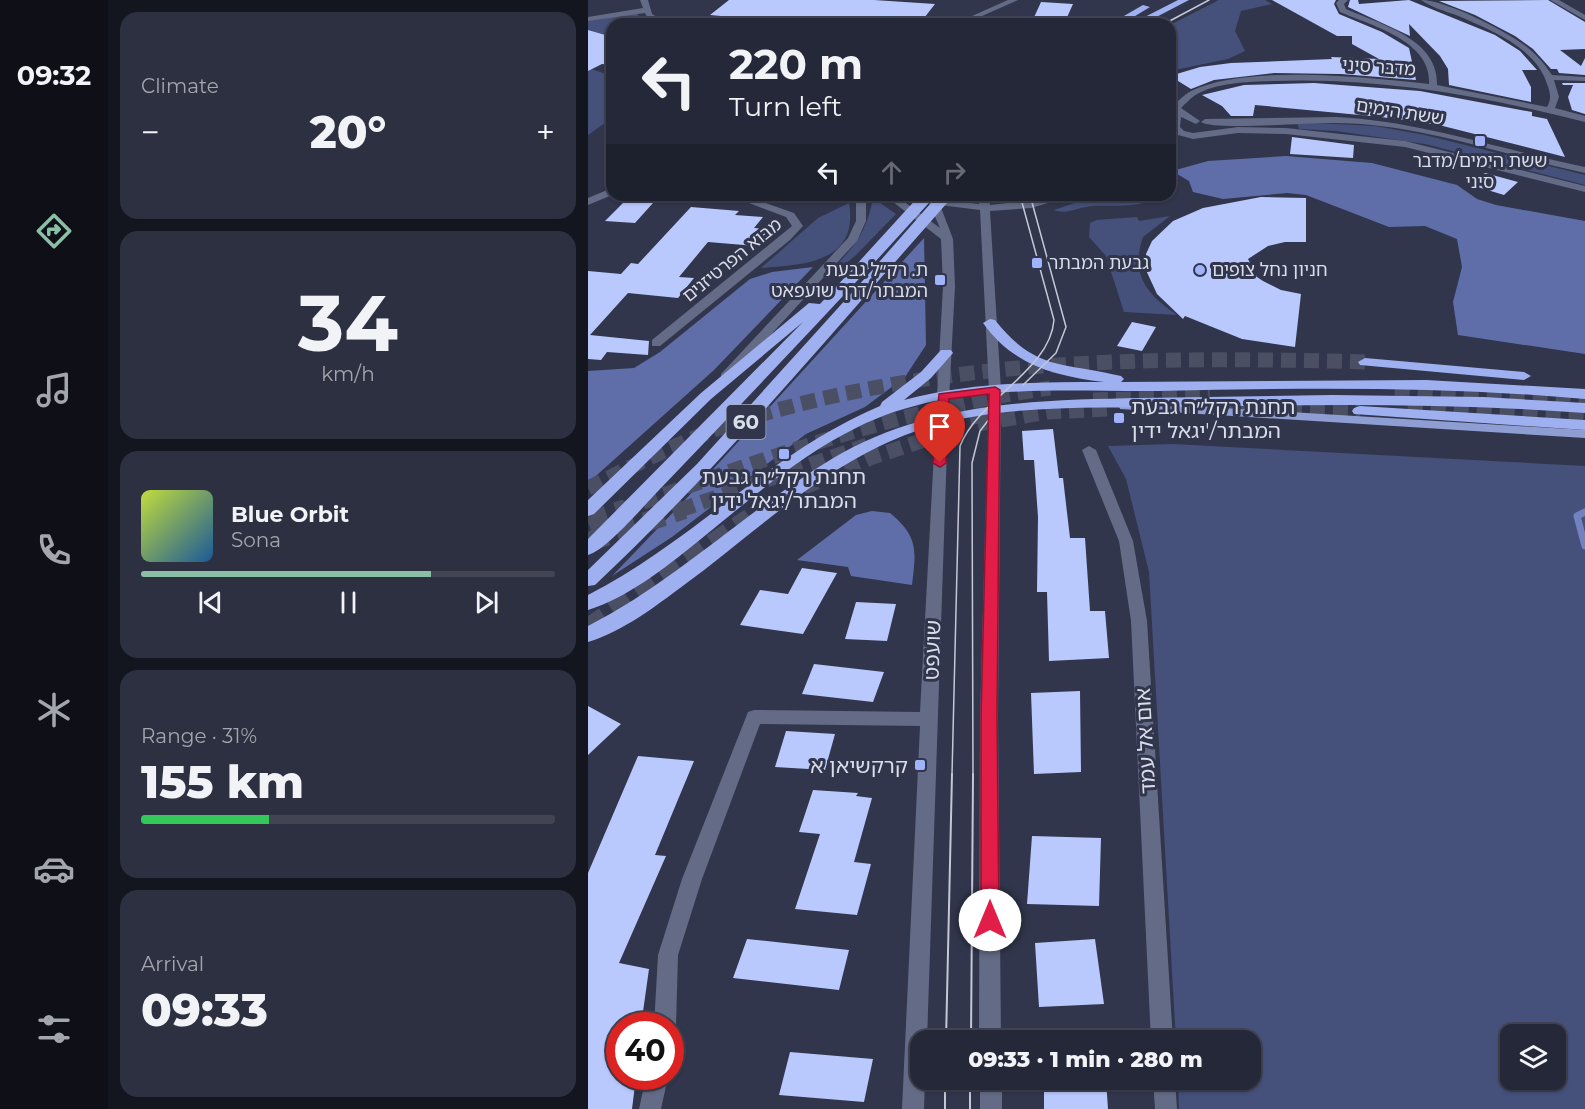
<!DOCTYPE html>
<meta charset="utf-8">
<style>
:root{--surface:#252839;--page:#2d3041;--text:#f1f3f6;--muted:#a3a6ae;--line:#424453;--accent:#8abfa5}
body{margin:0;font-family:Montserrat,"Noto Sans Hebrew",sans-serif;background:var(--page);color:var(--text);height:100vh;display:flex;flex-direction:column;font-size:22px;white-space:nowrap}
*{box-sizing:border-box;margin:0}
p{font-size:20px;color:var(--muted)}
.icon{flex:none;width:33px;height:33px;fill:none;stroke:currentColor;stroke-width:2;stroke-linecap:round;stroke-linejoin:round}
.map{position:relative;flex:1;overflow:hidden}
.side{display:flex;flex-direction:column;gap:12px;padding:12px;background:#14161f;width:480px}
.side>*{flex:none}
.banner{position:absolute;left:18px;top:18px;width:570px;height:183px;border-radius:18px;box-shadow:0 2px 4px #0004,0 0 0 2px var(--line);background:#252839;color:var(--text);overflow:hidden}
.buttons{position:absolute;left:912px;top:1024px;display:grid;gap:12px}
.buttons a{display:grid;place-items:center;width:66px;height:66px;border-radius:12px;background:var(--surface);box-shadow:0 2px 4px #0004,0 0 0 2px var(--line);font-size:30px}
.speed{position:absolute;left:18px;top:1012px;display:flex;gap:12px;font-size:30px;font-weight:700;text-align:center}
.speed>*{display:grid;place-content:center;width:78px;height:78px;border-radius:50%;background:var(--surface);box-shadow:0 2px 4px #0004,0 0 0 2px var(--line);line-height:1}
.speed .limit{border:9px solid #d22;background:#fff;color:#111}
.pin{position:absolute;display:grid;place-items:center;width:51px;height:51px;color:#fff;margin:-62px -26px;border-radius:50% 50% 50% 0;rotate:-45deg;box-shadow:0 0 6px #0007}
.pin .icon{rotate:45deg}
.me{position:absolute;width:66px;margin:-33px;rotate:0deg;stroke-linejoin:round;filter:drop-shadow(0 0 4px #0008)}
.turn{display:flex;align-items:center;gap:21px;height:126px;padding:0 24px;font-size:27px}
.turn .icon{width:78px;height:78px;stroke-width:2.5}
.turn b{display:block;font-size:42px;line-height:51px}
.lanes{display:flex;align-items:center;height:57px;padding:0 24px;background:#0003;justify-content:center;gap:30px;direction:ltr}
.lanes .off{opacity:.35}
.big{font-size:45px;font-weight:800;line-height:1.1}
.side .card{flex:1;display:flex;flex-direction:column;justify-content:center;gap:9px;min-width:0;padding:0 21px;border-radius:18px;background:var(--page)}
.side .dial{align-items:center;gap:0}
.dial b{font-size:78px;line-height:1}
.song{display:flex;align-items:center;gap:18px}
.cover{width:72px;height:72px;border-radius:9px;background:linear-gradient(135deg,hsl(70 70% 55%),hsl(210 70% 35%))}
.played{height:6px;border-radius:3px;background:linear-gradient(90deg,var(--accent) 70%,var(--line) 70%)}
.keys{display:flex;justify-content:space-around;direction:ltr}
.heat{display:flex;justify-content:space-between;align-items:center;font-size:33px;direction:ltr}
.charge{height:9px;border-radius:4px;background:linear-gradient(90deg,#34c759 31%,var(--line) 0)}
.trip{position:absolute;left:322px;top:1030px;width:351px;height:60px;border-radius:18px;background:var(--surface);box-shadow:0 2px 4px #0004,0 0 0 2px var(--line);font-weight:800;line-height:60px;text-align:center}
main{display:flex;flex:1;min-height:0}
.tab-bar{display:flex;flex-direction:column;width:108px;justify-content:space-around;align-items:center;background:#0f1017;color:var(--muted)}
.tab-bar .icon{width:42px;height:42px}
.tab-bar .on{color:var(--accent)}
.tab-bar b{font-size:27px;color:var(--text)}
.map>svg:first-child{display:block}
.green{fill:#45507b;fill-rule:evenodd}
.forest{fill:#5f6ea9}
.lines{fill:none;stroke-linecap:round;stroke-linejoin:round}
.stream{stroke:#7282bf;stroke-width:7}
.building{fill:#bac9fd}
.highway-tunnel-far1{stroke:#4a4f64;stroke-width:15;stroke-dasharray:15 8;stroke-linecap:butt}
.highway-tunnel{stroke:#4a4f64;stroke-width:20;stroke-dasharray:20 10;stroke-linecap:butt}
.minor{fill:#646b86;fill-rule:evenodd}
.major{fill:#8e9dd2;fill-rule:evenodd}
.highway{fill:#9fb0f1;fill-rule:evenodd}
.tram-far1{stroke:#c4c8d6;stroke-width:1.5}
.tram{stroke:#c4c8d6;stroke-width:2}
.highway-bridge{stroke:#9fb0f1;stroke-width:12}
.route{fill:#e11d48;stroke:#92132f;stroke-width:1.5}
.poi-dot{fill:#a0b3fd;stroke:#31364c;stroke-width:2}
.labels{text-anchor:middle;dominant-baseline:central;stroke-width:6;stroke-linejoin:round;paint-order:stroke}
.far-street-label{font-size:18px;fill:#d9ddea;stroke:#31364c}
.far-poi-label{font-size:18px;fill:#d9ddea;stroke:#31364c;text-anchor:start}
.shield{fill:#31364c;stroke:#a7abbb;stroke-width:1.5}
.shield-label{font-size:20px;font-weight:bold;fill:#d9ddea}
.poi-label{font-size:21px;fill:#d9ddea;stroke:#31364c;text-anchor:start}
.street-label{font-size:21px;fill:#d9ddea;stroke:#31364c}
</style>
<main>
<nav class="tab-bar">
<b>09:32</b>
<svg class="icon on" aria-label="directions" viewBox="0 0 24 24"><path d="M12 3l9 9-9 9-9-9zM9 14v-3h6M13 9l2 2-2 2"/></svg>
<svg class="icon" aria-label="music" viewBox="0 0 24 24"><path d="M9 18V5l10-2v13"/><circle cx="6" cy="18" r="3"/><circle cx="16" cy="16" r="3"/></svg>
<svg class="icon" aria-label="phone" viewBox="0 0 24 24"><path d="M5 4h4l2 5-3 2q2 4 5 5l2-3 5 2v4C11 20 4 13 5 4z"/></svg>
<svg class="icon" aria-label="climate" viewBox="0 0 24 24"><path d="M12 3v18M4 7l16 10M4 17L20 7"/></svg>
<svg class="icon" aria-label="car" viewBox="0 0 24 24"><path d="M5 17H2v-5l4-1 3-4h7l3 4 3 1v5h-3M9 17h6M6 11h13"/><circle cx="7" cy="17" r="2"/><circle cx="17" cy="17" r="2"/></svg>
<svg class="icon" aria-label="filters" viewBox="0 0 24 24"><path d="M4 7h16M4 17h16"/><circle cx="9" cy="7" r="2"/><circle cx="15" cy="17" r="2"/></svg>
</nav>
<section class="side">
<div class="card"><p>Climate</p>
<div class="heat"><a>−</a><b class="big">20°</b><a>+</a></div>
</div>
<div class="card dial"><b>34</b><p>km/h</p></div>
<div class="card">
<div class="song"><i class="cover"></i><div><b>Blue Orbit</b><p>Sona</p></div></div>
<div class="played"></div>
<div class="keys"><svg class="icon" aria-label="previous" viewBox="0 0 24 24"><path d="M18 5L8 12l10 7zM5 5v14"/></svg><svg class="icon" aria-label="pause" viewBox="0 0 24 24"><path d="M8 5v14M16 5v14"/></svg><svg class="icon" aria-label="next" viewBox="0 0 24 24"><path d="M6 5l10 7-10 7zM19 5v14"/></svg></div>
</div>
<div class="card"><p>Range · 31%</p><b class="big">155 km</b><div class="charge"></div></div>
<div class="card"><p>Arrival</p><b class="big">09:33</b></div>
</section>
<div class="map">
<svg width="997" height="1109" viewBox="0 0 997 1109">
<rect width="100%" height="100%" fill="#31364c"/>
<path class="green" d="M631,0H677L684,4L653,11L647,31L657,51L640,59L582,71V25Z
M47,12L60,24H24V42L0,30V19Z
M0,68L24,76V118L0,135Z
M709,122L787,126L837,135L997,175V185L837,144L748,131L711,129Z
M510,195H575C553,209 527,205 504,206C491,207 478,215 466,210Z
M285,198L308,214L268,255L239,279L236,277C263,251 278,236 285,198Z
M261,203C271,262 217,265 173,268L230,218Z
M582,216L555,237C542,275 559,294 589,315L536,312L518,256L501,237L502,223L508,220L549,217L551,221Z
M585,444L997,466V1109H591L590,1080H663V1041H588L561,572L538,479L520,446ZM922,1035H968V1080H922Z"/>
<path class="forest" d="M698,156L784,163L869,185L889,199L908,205L997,221V354L870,335L865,302L874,267L869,239L837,226L801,227L718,195L699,193L635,199L605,192L601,181L584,171L620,161Z
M336,238L338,345L317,377L277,407L218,434L84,537L24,576L97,500Z
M225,267L126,370L0,483V371L46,368L72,352L162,279L184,272Z
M284,511L302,513C331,537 328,551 324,585L263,576L260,567L209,560L268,515Z"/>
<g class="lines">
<path class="stream" d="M997,512L989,516L997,546"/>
</g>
<path class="building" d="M141,0H286L347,4L333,22H323L321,24H139L144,20L129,19L133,16L122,15Z
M684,0H748L746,4L751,14L794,32L821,48L828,80L753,74L686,73L626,80L603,89L582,76L612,67L643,63L744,59L743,57L791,59L764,44V36H749Z
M762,0H770L771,4L821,0L907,35L932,51L949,70H934L943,87V102L861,85L860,69L852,56L821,24L822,36L760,7Z
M960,0L997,22V49L972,50L993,66L997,58V75L971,73L969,69H963L945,49L927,36L887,15L851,1Z
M453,2L485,4L476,24H443Z
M0,30L24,37V65L14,64L0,71Z
M726,83L832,91L944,112V116L959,119L977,157L851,125L793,117L667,105L665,116H643L634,106L614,95L656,85Z
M974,83H997V114L984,110L980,97L985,85H975Z
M704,137L766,145L765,158L702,154Z
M897,173L930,182L916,195L883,185Z
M673,197L718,198V242H697L680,246L660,259L669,277L675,281L693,290L713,294L707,347L654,339L597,316L595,319L569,294L557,268L558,254L564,241L585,221L615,208Z
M37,201L65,203L47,223L17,221Z
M103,207L151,211L147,215L175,217L166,228L181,229L168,246L120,242L91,277L106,278L90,298L40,293L2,335L61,341L60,355L19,352L13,360L0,359V271L33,274L43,263L50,264Z
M544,322L568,327L554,351L529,346Z
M465,429L471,478H475L482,538H497L502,611H517L521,658L461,661L459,592H449L450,517L446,460H436L434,431Z
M214,568L249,573L215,634L152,625L172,590L200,594Z
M268,602L308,604L299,641L257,639Z
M226,664L296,672L285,702L214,694Z
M492,691L493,772L446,774L443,693Z
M0,706L33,724L0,755Z
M198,731L247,734L237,770L187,767Z
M50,756L106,761L67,855L78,856L31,963L61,969L53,1026H32V1077H48L44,1109H0V873Z
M225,790L270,793L268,796L284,798L266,862L283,864L269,915L207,909L232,834L211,832Z
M444,836L513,838L511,906L439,904Z
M159,939L261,950L251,990L145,978Z
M507,939L516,1004L451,1007L447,943Z
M202,1052L285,1059L276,1102L191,1095Z
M456,1080H518L520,1109H456Z"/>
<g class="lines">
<path class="highway-tunnel-far1" d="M807,388L997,404
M505,400L622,397
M820,404L997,419
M607,406L772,411
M390,424L459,412L520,409
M337,428L398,414
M0,488C51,463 103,436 158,419C358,358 569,356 777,362
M215,488L285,457L357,433
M33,510C177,459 310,409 462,388
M92,510L279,445"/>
<path class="highway-tunnel" d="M0,522L38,509
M0,542L96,509
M0,628L162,518"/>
<path class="minor" d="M52,0H60L64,14L80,24C71,24 60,21 57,13L0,21V17L55,8Z
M420,0H430L376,24H366Z
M751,0H760L756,4L758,9C792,24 851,39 849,85L959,107C964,99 962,92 959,84C948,47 900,29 868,15C856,11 843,7 833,0C858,0 915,30 935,44C947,53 956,63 964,75L997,77V81L966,80L971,97L967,108L997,116V122C895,96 792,77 686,81C662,82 628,82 606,96C602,99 597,104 593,108L612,121L608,124L593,117L592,127L596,131L605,133L650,127L698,128L817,141L997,186V192L817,147L698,134L650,133L605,139L590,135L585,130V106C590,101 596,95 603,91C658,64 779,77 841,84C844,41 784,26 752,12L748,3Z
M962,0H971L997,15V20Z
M748,117C833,121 914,150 997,167V173C914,155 831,123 745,123C722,122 626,131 613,122L617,119Z
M24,188V195L0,205V198Z
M140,195H155L206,213L215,226L202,240L72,346H64V340L204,226L198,217Z
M268,195H278V221L269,241L141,380H133V374L260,238L268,221Z
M296,195H307L352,228L341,203L318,195H347L349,199L391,204V195H401L402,205L487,195L443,208L402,211L413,390L410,716L413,1041H391L392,716L401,390L392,210L352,205L365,239L367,286L360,418L339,1041H333V1080H337L336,1109H314L332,726L172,724L114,879L90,955L88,1026L82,1034V1026H66L70,955L94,879L160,712L166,710L332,712L355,286L353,239Z
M501,446L508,450L545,541L559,621L585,1041H563L543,621L531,541L494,450Z
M58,1077H80L73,1109H51Z
M392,1080H414V1109H392Z
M565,1080H587L589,1109H567Z"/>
<path class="major" d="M537,402L997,430V438L532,409L531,406Z"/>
<path class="highway" d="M590,0H601L555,24H543Z
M555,5L562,7L534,24H522Z
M277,260L284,264L282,267C213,341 144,414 74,487C58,503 19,550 0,555V539L215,322L123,399L6,514L0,516V500L113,393L221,303L232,304L272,261Z
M293,265L300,269L298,272C204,380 111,487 7,585L0,586V570L109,464L288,266Z
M402,319L407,320C448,372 477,362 533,376L536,379L533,382L838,380L997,389V399C855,386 714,388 571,391C471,392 361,381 268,428C209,457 159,502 108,543C77,568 39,598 0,610V595C106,541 181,453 292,406L294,402L333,372L353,350H363L365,353L343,378L316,400C381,382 449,382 516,382C466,376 425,365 395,323Z
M777,358L936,372L943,376L936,380L772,365L770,362Z
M744,395L896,397L997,403V413C863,403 730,404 597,407C496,409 385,400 292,446C219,481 160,538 96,585C68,606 34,632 0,642V626C88,581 158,511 242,460C338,402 445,400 554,398C617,397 680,396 744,395Z
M772,406L997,420V430L766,414L764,411L766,408Z"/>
<path class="tram-far1" d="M576,24L621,0
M435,385L468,353L478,327L442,195
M364,775L372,446C391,398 462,371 466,320L432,195
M385,775L384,463L392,431L412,405"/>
<path class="tram" d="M358,1041L364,774
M383,1041L385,774
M357,1080V1109
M382,1080V1109"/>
<path class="highway-bridge" d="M277,264L340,195
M293,269L358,195"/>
</g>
<path class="route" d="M407,387L412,390L409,716L411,920L408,926L402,928L395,926L393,920V716L401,394L361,399L358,463L352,467L345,463L351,394Z"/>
<g class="poi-dot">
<rect x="886" y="135" width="12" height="12" rx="3"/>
<rect x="443" y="257" width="12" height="12" rx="3"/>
<circle cx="612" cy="270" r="6"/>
<rect x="346" y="274" width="12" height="12" rx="3"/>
<rect x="525" y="412" width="12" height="12" rx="3"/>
<rect x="190" y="448" width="12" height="12" rx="3"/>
<rect x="326" y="759" width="12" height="12" rx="3"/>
</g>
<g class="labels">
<g class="far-street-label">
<text transform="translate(791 67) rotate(4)">מדבר סיני</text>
<text transform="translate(812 112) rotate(9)">ששת הימים</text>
<text transform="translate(144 260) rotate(-39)">מבוא הפרטיזנים</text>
</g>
<g class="far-poi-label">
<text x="892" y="161" text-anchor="middle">ששת הימים/מדבר<tspan x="892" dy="21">סיני</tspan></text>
<text x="461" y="263">גבעת המבתר</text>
<text x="340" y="270" text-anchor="end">ת. רק״ל גבעת<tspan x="340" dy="21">המבתר/דרך שועפאט</tspan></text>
<text x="624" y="270">חניון נחל צופים</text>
</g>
<rect class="shield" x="138.5" y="405" width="39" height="34" rx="4.5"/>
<g class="shield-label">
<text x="158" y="422">60</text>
</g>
<g class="poi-label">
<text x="543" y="406">תחנת רקל״ה גבעת<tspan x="543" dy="24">המבתר/'יגאל ידין</tspan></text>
<text x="196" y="476" text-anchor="middle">תחנת רקל״ה גבעת<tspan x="196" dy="24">המבתר/יגאל ידין</tspan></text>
<text x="320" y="765" text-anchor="end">קרקשיאן א</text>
</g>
<g class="street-label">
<text transform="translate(344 650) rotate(-88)">שועפט</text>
<text transform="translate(557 741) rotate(-93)">אום אל עמד</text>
</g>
</g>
</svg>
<div class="buttons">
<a><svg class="icon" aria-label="layers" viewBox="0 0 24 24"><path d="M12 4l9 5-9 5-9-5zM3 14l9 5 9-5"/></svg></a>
</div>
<div class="speed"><div class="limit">40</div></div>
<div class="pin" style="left:352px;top:463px;background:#d93025"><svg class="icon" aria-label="arrive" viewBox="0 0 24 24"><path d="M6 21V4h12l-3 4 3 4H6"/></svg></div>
<svg class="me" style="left:402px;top:920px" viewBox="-20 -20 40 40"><circle r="19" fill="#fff"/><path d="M0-13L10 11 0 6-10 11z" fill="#e11d48"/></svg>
<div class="trip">09:33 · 1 min · 280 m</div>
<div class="banner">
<div class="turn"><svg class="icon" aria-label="left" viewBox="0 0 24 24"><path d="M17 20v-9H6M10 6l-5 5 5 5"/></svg><div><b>220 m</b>Turn left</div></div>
<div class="lanes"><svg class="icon" aria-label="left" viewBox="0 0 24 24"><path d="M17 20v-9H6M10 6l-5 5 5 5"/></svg><svg class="icon off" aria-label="ahead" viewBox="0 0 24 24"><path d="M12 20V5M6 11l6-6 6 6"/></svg><svg class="icon off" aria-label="right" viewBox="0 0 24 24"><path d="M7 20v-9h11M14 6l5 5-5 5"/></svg></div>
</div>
</div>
</main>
